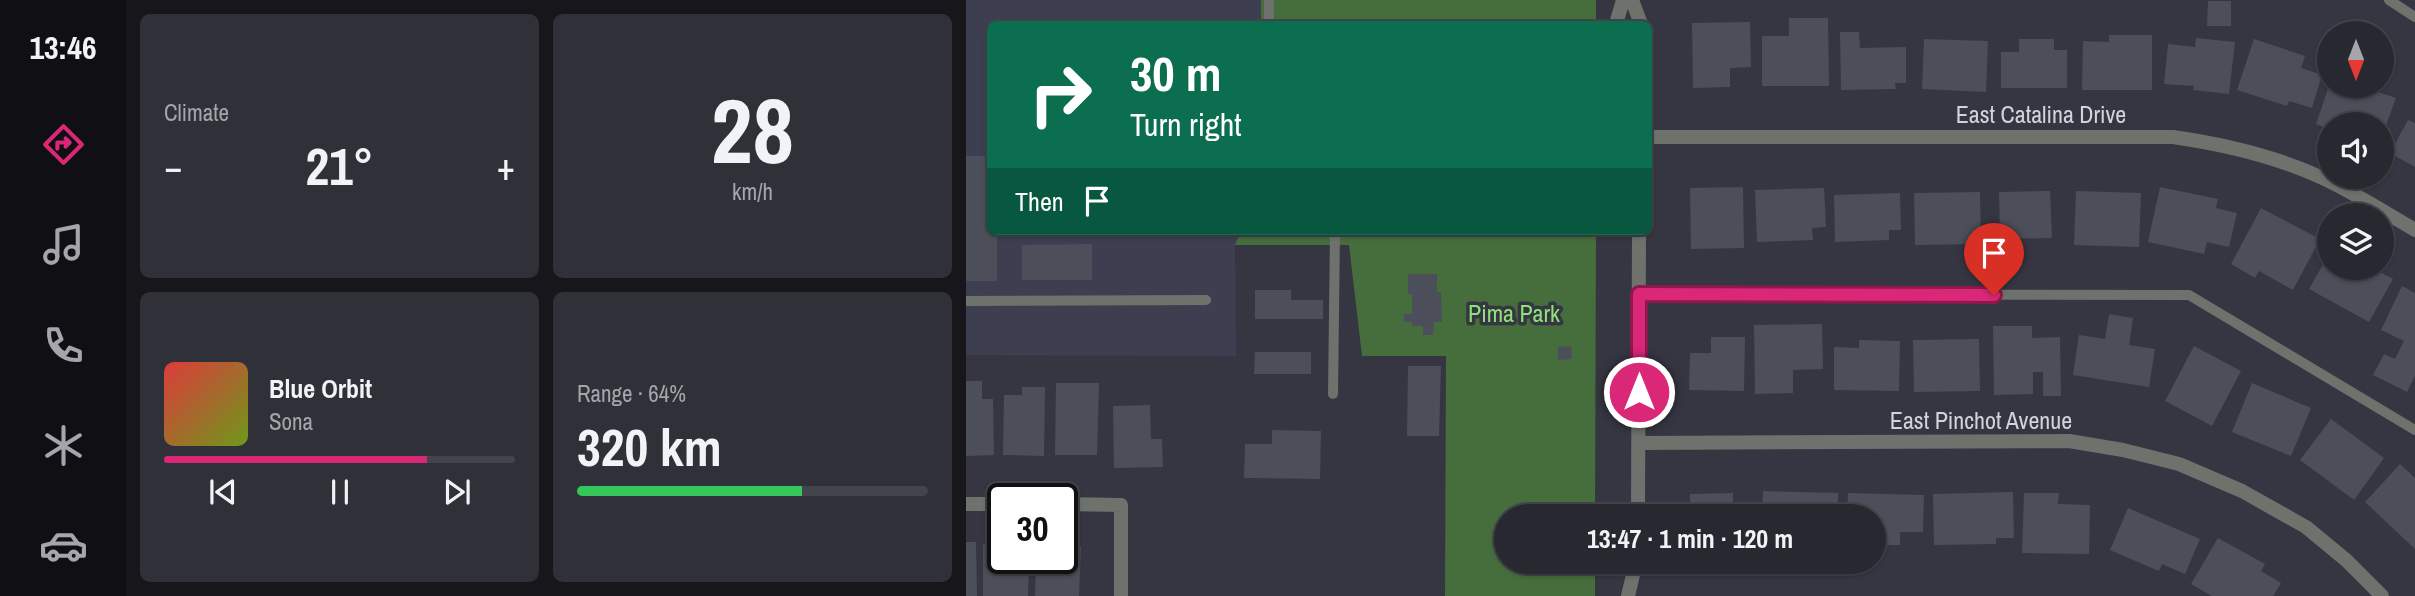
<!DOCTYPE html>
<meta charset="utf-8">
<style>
:root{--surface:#282831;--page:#303039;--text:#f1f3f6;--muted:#a5a6ab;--line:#44444d;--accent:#db2777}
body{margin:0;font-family:"Archivo Narrow",sans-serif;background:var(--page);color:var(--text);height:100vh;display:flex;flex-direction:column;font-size:26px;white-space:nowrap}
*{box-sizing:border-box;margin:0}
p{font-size:23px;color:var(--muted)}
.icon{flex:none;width:38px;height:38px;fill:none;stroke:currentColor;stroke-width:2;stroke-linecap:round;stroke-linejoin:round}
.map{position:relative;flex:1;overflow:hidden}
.drawer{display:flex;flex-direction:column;gap:14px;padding:14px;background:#16161b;width:840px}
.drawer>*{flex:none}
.hud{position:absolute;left:21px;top:21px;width:665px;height:214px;border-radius:10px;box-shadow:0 2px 5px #0004,0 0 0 2px var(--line);background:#0b6e4f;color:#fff;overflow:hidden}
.needle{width:46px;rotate:180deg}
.buttons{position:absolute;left:1351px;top:21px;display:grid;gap:14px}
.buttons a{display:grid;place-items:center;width:77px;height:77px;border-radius:50%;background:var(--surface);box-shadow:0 2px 5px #0004,0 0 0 2px var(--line);font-size:35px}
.speed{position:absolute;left:21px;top:483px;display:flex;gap:14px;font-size:35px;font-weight:700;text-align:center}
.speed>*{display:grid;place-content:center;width:91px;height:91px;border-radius:50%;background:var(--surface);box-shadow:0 2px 5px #0004,0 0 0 2px var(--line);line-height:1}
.speed .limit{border:4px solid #111;border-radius:10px;background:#fff;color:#111}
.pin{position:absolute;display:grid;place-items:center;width:60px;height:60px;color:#fff;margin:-72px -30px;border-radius:50% 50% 50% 0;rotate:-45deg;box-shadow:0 0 7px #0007}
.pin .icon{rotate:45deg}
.me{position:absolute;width:77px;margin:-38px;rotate:0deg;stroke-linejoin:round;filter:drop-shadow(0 0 5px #0008)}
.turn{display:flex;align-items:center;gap:24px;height:147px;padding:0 28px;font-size:32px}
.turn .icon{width:91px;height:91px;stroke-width:2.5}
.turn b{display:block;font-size:49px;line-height:60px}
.then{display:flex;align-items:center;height:66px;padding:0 28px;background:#0003;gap:14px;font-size:26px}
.big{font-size:52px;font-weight:700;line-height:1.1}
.drawer .card{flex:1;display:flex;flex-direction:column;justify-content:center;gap:10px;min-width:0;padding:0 24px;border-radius:10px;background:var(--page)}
.drawer .dial{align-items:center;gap:0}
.dial b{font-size:91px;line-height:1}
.song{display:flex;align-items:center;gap:21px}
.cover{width:84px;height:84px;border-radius:10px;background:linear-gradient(135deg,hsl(0 70% 55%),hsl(80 70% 35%))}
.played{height:7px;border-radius:4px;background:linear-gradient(90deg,var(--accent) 75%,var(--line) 75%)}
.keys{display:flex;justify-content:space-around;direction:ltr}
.heat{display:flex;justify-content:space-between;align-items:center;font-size:38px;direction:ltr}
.charge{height:10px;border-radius:5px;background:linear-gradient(90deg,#34c759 64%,var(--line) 0)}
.drawer .tiles{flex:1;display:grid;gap:14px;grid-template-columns:repeat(2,1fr)}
.trip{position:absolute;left:528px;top:504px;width:392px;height:70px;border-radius:35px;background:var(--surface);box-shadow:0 2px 5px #0004,0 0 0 2px var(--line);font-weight:700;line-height:70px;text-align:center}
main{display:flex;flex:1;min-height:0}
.tabs{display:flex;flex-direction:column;width:126px;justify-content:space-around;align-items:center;background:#101014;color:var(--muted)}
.tabs .icon{width:49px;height:49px}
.tabs .selected{color:var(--accent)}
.tabs b{font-size:32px;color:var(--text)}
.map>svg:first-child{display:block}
.built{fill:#3d3f50}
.green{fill:#466d3c}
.building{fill:#4c4e59}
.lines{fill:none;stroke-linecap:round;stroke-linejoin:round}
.service{stroke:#6e726d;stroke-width:10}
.minor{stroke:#6e726d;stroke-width:14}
.route-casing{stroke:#8e194d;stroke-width:18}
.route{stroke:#db2777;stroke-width:12}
.labels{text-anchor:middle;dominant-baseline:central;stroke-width:7;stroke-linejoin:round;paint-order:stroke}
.street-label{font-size:24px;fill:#d3d4da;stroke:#353641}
.park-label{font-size:24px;fill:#8fe17b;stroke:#353641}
</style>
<main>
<nav class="tabs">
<b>13:46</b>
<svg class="icon selected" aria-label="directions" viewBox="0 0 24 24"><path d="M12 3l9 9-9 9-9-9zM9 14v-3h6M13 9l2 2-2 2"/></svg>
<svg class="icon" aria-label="music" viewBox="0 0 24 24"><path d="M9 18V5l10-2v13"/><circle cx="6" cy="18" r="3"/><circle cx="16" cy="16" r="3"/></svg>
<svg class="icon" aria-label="phone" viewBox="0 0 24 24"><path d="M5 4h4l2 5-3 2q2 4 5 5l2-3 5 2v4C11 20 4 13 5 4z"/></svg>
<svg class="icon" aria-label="climate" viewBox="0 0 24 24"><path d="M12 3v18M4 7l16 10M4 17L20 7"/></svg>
<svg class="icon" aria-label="car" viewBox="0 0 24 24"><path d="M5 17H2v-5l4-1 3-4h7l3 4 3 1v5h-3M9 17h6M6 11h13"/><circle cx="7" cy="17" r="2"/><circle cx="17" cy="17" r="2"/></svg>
</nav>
<section class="drawer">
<div class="tiles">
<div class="card"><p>Climate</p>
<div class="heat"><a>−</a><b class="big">21°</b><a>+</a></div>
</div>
<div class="card dial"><b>28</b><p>km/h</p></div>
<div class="card">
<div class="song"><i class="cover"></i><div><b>Blue Orbit</b><p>Sona</p></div></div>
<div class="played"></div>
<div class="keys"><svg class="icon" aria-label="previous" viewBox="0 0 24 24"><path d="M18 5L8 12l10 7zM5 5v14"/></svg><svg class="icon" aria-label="pause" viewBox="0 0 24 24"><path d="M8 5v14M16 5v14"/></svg><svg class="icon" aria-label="next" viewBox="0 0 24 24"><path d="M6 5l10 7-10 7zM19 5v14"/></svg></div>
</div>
<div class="card"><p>Range · 64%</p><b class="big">320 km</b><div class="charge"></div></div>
</div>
</section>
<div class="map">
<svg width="1449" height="596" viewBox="0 0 1449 596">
<rect width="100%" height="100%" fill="#353641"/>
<path class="built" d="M0,0H295V24H24V231H275L269,245L270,356L0,355Z"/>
<path class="green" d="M295,0H630V24H295Z
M275,231H630L629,516H541V562H629V596H479L480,356H396L383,245H269Z"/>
<path class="building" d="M1242,1H1265V26H1241Z
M823,18H862L863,86H796V36H823Z
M784,22L785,67L764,68V87L727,88L726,23Z
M874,32H893L894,48L940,47V83H929L930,89L875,90Z
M1143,35H1186V90H1116L1117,41L1143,42Z
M1230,38L1269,42L1263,94L1227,90L1228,86L1198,84L1202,44L1229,47Z
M958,39L1022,41L1020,92L956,89Z
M1053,39H1088V50H1101V88H1035V52H1053Z
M1288,39L1339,56L1335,68L1356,75L1346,108L1323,101L1321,106L1271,90Z
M1363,86H1394L1430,98L1416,136V124H1363V129L1350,124Z
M1442,120L1449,123V167L1424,153Z
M0,156H24V231H31V281H0Z
M777,187L778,248L725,249L724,188Z
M1194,187L1252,199L1250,208L1271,213L1263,247L1241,242L1238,254L1182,242Z
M858,188L860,227L846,228L847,240L791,242L789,190Z
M1084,191L1086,238L1034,239L1033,192Z
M1110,191L1175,193L1173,247L1108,245Z
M1014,192L1015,244L949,245L948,193Z
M934,193L935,230H923V240L869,242L868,195Z
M1295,208L1354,239L1327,290L1293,271L1289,278L1265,264Z
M126,244V280H56V245Z
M1363,254V268H1407L1427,279L1403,322L1343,289Z
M442,274H471V292H475L476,322H468L467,335H457V326H446V322H438V314H446V294H442Z
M1436,286L1449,293V376L1441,392L1407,375L1418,354L1429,359L1438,341L1415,330Z
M289,290H325V300H357V319H289Z
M1143,314L1167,318L1163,345L1189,349L1183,387L1107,375L1113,335L1139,339Z
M856,324L857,369L827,370V393L789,394L788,325Z
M1027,326H1066V338L1094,337L1095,396H1077V372H1067V394L1028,395Z
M745,337H779L778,391L723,390L724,353H745Z
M1013,339L1014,391L948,392L947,340Z
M893,340L934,341L933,391L868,390V347L893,348Z
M605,346L606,359L592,360V347Z
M1228,346L1275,371L1246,426L1199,401Z
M289,352H345V374H288Z
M442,366H475L473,436H441Z
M0,381H16V399H27L28,455L0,456Z
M90,383H133L131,455H89Z
M1286,383L1345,408L1325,456L1266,432Z
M56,387H79L78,456L37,455L38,395H56Z
M184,405L185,439H196L197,467L148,468L147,406Z
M1365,419L1418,458L1388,500L1334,460Z
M306,430L355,431L354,479L278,478L279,444H306Z
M1434,464L1449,478V549L1399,502Z
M797,491L872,493V516H796Z
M1047,492L1048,538H1030V544L968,545L967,494Z
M767,493V513H778V516H724V494Z
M882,493L958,495L957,532H934V545H908V516H881Z
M1058,493H1093L1092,504L1124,505L1123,554L1056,553Z
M1162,508L1234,539L1219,574L1196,564L1193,571L1144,550Z
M1252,538L1299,564L1295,571L1315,583L1307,596H1246L1225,584Z
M0,542H10L11,596H0Z
M17,544H37V558H63L62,596H17Z
M96,547H115L113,596H69L70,558H96Z"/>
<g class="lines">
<path class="service" d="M1423,0L1449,17
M303,24V0
M673,294L1223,295L1449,430
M0,301L240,300
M367,394L369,231"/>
<path class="minor" d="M666,0L675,24
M650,24L657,0
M682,137H1207C1263,145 1318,158 1369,184C1396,198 1422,214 1449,230
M673,443L1103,441L1157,450L1213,464L1276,491L1340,527L1380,560L1416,596
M0,504H37
M96,504L155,505V596
M672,516L673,231
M662,596L670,562"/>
</g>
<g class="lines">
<g class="route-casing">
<path id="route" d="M673,392V294L1028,295"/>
</g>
<use href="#route" class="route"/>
</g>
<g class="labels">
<g class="street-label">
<text x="1075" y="114">East Catalina Drive</text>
<text x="1015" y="420">East Pinchot Avenue</text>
</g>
<g class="park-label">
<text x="548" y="313">Pima Park</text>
</g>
</g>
</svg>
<div class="buttons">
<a><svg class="needle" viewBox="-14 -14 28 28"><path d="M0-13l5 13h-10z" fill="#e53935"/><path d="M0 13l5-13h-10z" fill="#a5a6ab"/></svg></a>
<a><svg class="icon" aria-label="sound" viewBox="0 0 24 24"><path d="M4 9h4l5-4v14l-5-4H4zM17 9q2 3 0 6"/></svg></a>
<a><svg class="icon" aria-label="layers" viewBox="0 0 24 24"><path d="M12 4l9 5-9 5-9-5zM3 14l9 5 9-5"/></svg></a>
</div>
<div class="speed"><div class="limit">30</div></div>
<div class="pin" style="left:1028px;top:295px;background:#d93025"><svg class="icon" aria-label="arrive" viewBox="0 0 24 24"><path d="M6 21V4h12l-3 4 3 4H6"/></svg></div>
<svg class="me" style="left:673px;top:392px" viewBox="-20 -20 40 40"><circle r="17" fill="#db2777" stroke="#fff" stroke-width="3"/><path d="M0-11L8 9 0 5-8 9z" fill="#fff"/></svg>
<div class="trip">13:47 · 1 min · 120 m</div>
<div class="hud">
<div class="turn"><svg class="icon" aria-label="right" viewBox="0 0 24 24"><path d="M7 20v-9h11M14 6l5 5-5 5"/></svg><div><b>30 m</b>Turn right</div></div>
<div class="then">Then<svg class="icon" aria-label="arrive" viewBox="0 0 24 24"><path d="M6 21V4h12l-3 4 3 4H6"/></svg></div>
</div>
</div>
</main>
